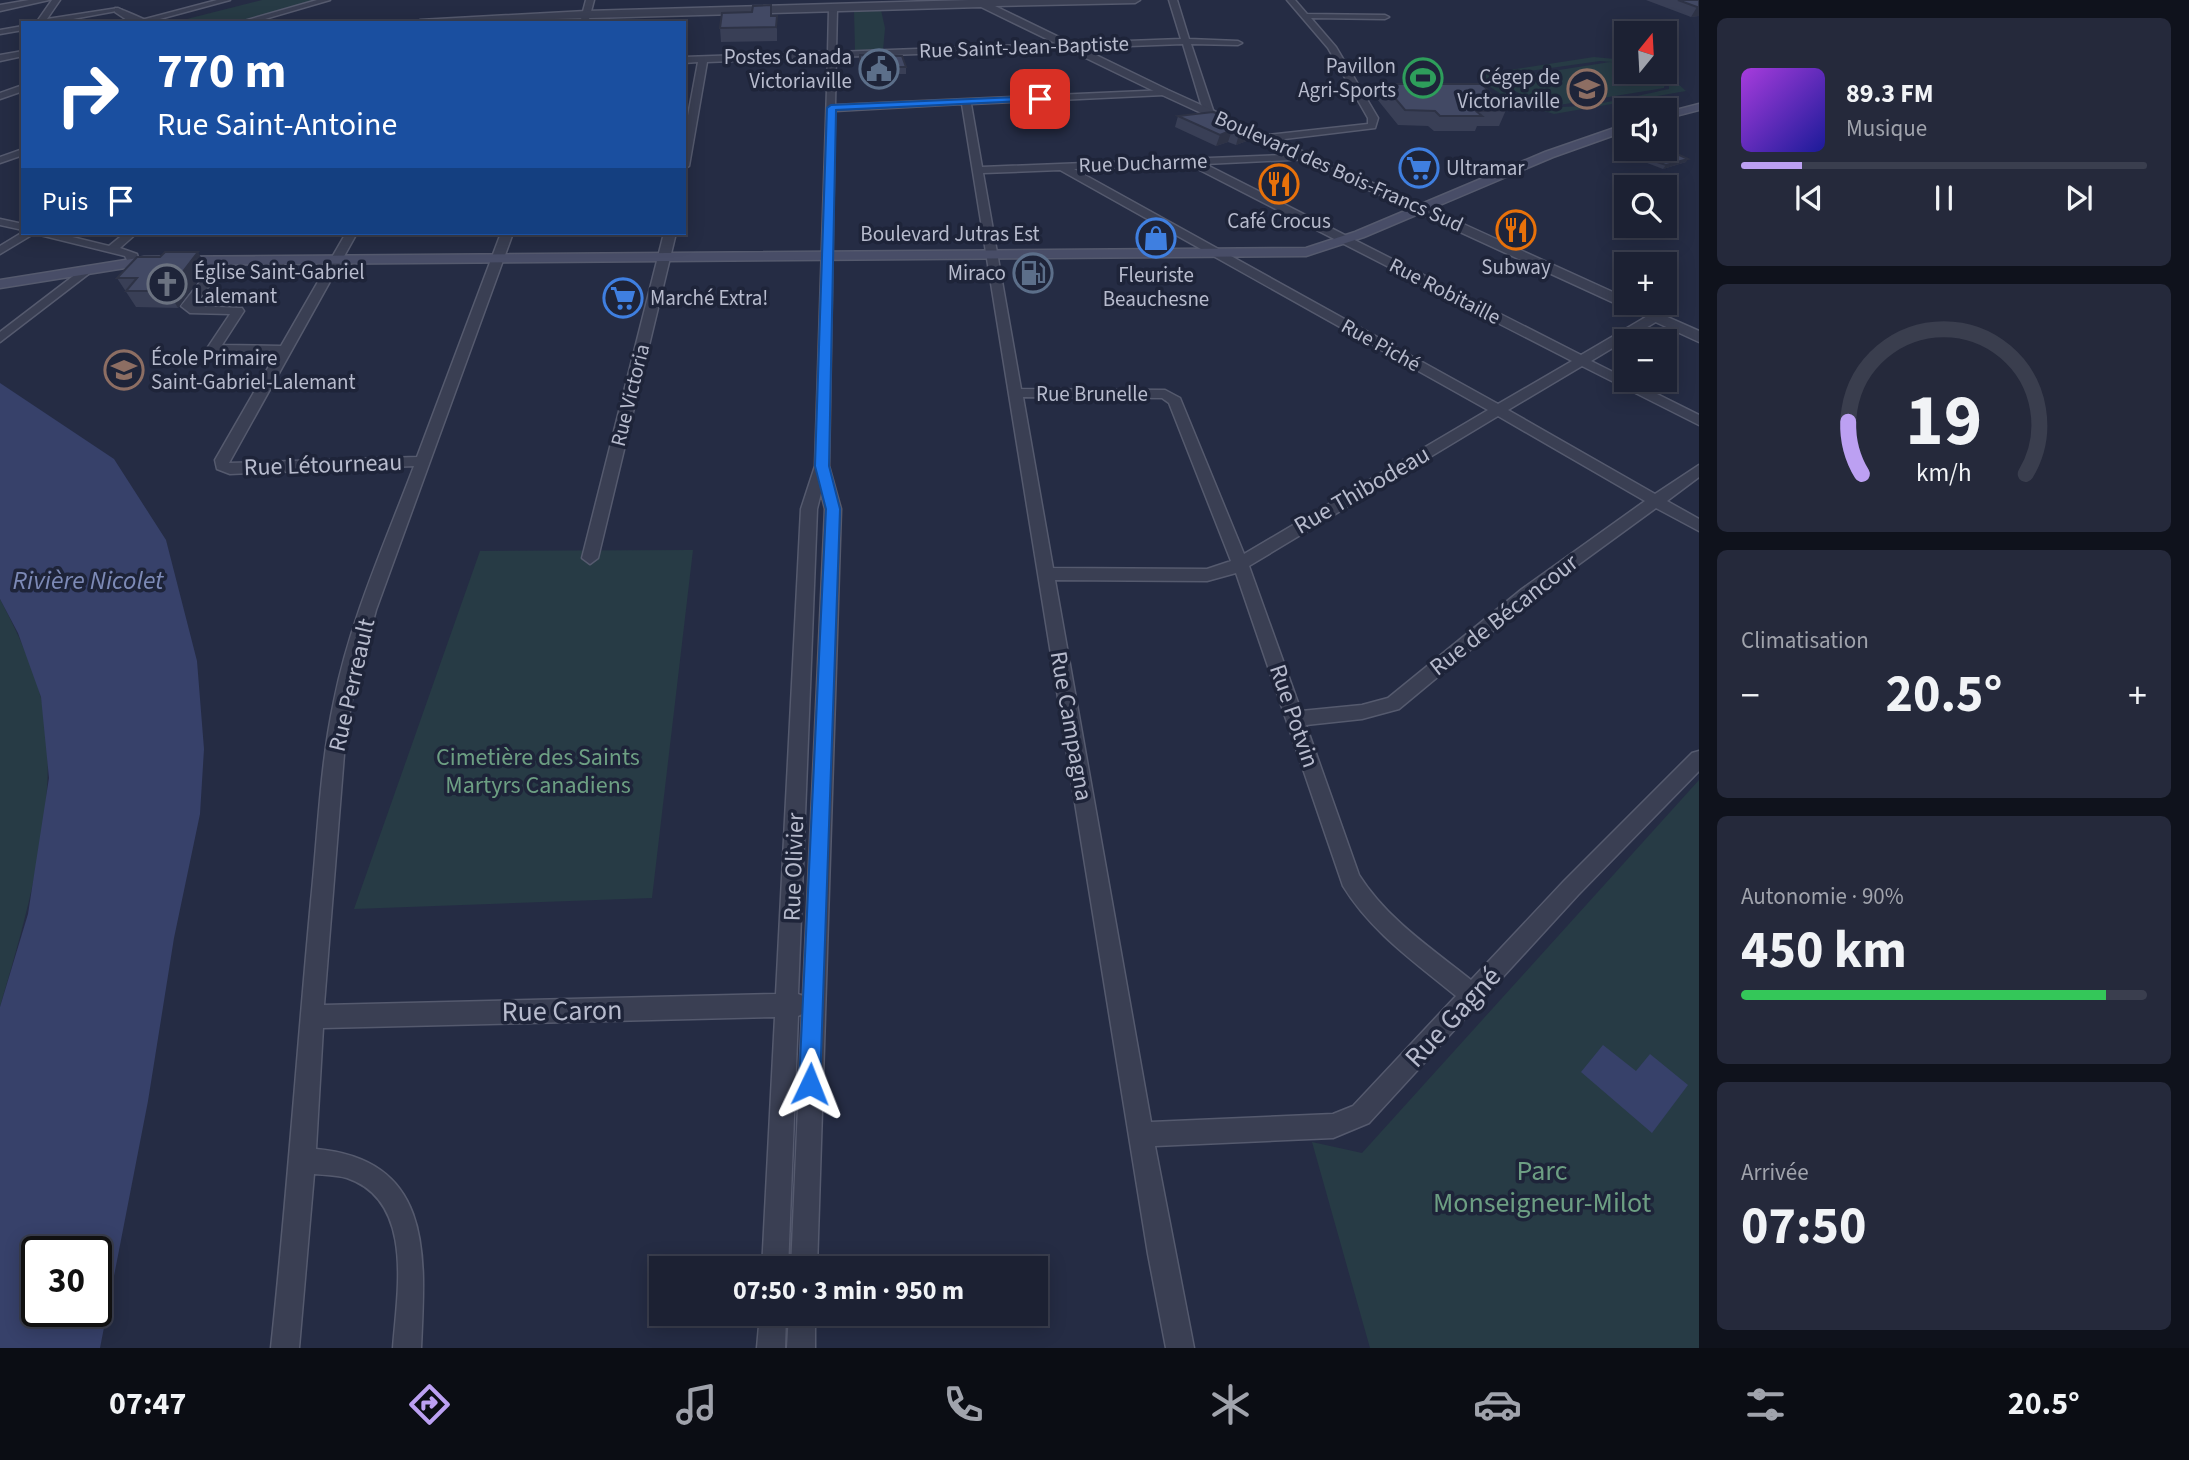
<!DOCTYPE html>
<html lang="fr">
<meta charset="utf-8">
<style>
:root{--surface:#1c2133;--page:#25293b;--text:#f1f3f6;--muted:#a0a3ac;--line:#3a3e4e;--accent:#bca0f2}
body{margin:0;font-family:"Source Sans 3",sans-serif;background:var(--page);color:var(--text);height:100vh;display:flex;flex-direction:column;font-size:26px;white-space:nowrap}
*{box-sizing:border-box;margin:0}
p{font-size:23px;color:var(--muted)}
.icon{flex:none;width:38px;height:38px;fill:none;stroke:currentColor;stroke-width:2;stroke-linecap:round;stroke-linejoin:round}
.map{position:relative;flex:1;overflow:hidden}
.side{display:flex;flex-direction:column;gap:18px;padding:18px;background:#0f121c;width:490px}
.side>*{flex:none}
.top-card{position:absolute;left:21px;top:21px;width:665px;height:214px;border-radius:0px;box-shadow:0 4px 18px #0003,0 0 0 2px var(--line);background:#1a4fa0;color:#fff;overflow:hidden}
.needle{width:46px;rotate:18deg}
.controls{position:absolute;left:1614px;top:21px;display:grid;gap:14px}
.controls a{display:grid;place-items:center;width:63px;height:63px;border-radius:0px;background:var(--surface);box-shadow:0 4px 18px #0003,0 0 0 2px var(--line);font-size:35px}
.speed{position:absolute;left:21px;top:1236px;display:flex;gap:14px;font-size:35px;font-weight:700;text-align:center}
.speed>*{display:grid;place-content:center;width:91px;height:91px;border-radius:50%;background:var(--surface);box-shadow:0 4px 18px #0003,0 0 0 2px var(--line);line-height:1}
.speed .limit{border:4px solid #111;border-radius:10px;background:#fff;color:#111}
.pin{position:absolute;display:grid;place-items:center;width:60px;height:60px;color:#fff;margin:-30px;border-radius:14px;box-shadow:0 4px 10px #0006}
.me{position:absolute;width:77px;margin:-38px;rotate:2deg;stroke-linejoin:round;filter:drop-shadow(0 0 5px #0008)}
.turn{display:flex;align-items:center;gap:24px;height:147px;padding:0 21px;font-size:32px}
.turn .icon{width:91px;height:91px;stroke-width:2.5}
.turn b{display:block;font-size:49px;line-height:60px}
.then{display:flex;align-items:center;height:66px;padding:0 21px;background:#0003;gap:14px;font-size:26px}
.big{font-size:52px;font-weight:700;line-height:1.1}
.side .widget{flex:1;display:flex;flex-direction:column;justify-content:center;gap:10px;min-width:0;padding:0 24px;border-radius:10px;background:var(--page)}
.side .dial{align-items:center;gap:0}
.dial svg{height:182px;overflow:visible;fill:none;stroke:var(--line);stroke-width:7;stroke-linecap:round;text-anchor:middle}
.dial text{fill:var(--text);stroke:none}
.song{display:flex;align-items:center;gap:21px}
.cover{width:84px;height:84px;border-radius:10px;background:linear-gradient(135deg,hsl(280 70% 55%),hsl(240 70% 35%))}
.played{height:7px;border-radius:4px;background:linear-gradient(90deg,var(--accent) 15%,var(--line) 15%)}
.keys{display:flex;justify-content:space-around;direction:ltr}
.heat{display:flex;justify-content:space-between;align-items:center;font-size:38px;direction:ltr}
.charge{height:10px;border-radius:5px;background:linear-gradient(90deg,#34c759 90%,var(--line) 0)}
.trip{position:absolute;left:649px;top:1256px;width:399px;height:70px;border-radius:0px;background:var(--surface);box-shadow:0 4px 18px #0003,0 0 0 2px var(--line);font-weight:700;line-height:70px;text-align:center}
.menu{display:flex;height:112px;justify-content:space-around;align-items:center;background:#0b0d14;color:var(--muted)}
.menu .icon{width:49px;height:49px}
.menu .active{color:var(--accent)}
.menu b{font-size:32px;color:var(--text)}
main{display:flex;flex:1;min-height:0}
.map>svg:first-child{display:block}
.green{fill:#273b45}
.water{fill:#37416a;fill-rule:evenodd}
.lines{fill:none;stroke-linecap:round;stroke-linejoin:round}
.minor-casing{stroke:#555a6e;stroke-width:3}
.tertiary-casing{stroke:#555a6e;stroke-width:3}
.secondary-casing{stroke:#555a6e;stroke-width:3}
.minor{fill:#3a3f53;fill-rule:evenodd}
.tertiary{fill:#3a3f53;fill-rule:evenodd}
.secondary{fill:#484d67;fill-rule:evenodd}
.wall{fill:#393f56}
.shaded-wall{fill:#2e3346}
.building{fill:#424964;stroke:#2e3346;stroke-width:2}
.route{fill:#1a73e8;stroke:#114b97;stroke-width:2}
.labels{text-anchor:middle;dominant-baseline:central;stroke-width:7;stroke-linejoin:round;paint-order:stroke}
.far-street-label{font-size:21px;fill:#b7bbcd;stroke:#1e2439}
.far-poi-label{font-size:21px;fill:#b7bbcd;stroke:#1e2439;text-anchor:end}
.street-label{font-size:24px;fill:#b7bbcd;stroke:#1e2439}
.park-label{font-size:24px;fill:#6d9f83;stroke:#1e2439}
.water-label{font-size:26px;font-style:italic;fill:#7d8ab6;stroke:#1e2439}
.near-street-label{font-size:28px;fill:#b7bbcd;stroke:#1e2439}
.near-park-label{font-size:28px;fill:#6d9f83;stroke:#1e2439}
</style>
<main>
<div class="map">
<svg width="1699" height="1348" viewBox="0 0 1699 1348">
<rect width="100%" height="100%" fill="#252c44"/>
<path class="green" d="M262,0H323L229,23L175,22Z
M854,10H881L885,28L883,50L855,51Z
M1594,57L1625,60L1626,63L1600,61L1501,75L1497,84C1529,127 1625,98 1669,89V83L1653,72L1668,75L1686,91L1554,114L1514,102L1487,85L1486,75L1484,74Z
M1610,62L1626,65V72H1641L1665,82L1664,88L1553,106L1538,103L1500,83L1502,79Z
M693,550L652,898L354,909L480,551Z
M0,599C16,630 33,664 41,698C63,793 27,915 0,1007Z
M1699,780V1348H1370L1312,1142L1362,1153Z"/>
<path class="water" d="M0,383L114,459L166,540L197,661L204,749L200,814L174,938L148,1101L100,1348H0V1007L28,914L49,778L41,697L18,633L0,599ZM37,1251H96V1311H37Z
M1603,1045L1636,1071L1650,1054L1688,1085L1652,1133L1581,1072Z"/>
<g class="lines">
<g class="minor-casing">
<path id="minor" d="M52,0H60L47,19L118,8L122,10L51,23H36Z
M217,0H230L145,23H130Z
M317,0H330L251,23H237Z
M586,0H594L588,23H580Z
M1169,0H1177L1189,39L1238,41L1242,43L1238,45L1191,44L1215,116H1209L1201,104L1183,44L836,57L835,105L1167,90V94L1164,95L971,104L982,167L1308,154L1312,155V159L1205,164L1581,355L1651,314H1659V320L1591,361L1699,415V425L1582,366L1508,410L1655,494L1699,465V477L1667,501L1699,519V531L1656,508L1534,597L1399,709L1362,719L1306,725L1359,875C1387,919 1431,948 1471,980L1564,881L1692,753L1699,751V771L1578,895L1369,1123L1333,1138L1155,1146L1194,1348H1166L1148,1254L962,104L835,111L829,466L841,509L817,1269H791L802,1014L798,1016L788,1269H762L775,1017L323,1028L316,1149C435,1160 425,1257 421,1348H393C397,1293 415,1201 347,1178C336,1175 325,1175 314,1174L299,1348H271C287,1199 297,1050 311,901C318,834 320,766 334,701C350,620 385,543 414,466L230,474L217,469L215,460L276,354L221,353L210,350L208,347L230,314L190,313L181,306L219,258H227V262L194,306L242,308L244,311L222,345L281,346L346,233H357L229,463L417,457L501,233H513L376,610L352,699L345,742L324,1005L776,994L801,509L815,466L828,57L707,62L689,166L684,169V137L698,62L684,63V57L828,52L829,9L833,7L837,9L836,52L1181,39ZM1190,165L1572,361L1498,404L1074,169ZM1060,170L1488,410L1244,554L1180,398L1165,390L1021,389L983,173ZM1023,397L1162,398L1169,403L1231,561L1207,569L1053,568ZM1498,416L1645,501L1522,589L1388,698L1362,705L1301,711L1249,566ZM821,493L825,509L803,996L798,994L817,509ZM1236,573L1343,886C1371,932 1415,962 1456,996L1353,1106L1333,1114L1151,1122L1055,580L1207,581Z
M1287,0H1295L1307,14L1385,15L1389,17L1385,19L1311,18L1336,47L1378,118L1375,128L1267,141L1262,138L1267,135L1368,124V118L1328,48Z
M23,26V30L0,34V30Z
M23,51V56L0,61V55Z
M23,85V91L0,99V93Z
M23,149V155L0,163V157Z
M0,219L23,224V230L0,225Z
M23,232L35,233L0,254V246Z
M39,233H56L109,246L125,233H137L120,248L137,254L139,262L129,264L125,256L40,235Z
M664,233H676L598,558L590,564L582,558Z
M85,267L95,269L0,342V332Z
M760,1314H786L785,1348H757Z
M789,1314H815V1348H787Z"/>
</g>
<g class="tertiary-casing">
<path id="tertiary" d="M29,0H49L0,11V5Z
M969,0H1140L1135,3L995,6L1168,90L1626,298V303H1636L1699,331V342L1160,94L981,7L415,23L420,20L586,11Z
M115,8C120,8 146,20 152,23L130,22L115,12Z"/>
</g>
<g class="secondary-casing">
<path id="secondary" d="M1699,104V110L1664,119V113Z
M1626,124V131L1553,157L1364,237L1306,256L144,265L0,288V280L144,257L1306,248L1355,232L1545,152Z"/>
</g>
<use href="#minor" class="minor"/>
<use href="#tertiary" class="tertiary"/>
<use href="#secondary" class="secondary"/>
</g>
<path class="wall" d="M1646,0H1699V16L1691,17Z
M771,16L777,29V41L721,42L720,28Z
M860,55L906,67V74H890V78L864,79V75H860Z
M1383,84L1506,110L1499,126H1477L1475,131H1434L1428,126L1398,125L1377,99Z
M1178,116L1255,128L1252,139L1236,145L1228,142L1216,146L1175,127Z
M1637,149H1664L1686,162L1663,169L1634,158Z
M207,268L178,308L136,307L117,278Z"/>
<path class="shaded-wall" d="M1697,7H1699V16L1691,17Z
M1255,128L1252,139L1236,145L1239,134Z
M1232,130L1228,142L1216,146L1220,135Z
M1688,159L1686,162L1663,169L1666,165Z
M198,252L207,268L178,308L168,291Z"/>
<path class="building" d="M1678,0H1699V7H1697Z
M771,5V16H777L776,27L720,28L722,13L752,12L753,6Z
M860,55L902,56L906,67H889L891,71L864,72V68H860Z
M1383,84H1482L1506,110L1476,111L1482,116H1440L1435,111L1405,110Z
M1213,112L1255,128L1239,134L1232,130L1220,135L1178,116Z
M1664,148L1688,159L1666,165L1636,155L1638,149Z
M165,252H198L168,291H126L137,278H117L137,257H160Z"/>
<path class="route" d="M1040,96L1043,100L836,110L829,466L840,509L820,1084L817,1092L810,1095L802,1092L799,1084L826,509L815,466L827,108L831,105Z"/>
<defs>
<g id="civic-ring" transform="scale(2.0125)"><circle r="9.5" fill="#1e2439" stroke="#5c6f8a" stroke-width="1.5"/><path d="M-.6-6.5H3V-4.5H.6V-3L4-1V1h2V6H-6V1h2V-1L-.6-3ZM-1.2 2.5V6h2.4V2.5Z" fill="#5c6f8a"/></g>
<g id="stadium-ring" transform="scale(2.0125)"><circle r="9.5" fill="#1e2439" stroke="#2e9e5b" stroke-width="1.5"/><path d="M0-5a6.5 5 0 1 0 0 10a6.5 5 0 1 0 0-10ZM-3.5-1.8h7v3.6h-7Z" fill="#2e9e5b"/></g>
<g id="university-ring" transform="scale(2.0125)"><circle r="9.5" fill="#1e2439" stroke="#8d6e63" stroke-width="1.5"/><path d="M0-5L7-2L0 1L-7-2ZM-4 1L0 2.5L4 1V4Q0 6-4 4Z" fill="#8d6e63"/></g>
<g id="supermarket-ring" transform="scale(2.0125)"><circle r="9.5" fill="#1e2439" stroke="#3f7fe0" stroke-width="1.5"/><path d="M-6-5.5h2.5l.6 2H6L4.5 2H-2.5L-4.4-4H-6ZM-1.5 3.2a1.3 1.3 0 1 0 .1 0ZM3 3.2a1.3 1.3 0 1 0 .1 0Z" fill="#3f7fe0"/></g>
<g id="restaurant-ring" transform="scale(2.0125)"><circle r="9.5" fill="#1e2439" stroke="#e8710a" stroke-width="1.5"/><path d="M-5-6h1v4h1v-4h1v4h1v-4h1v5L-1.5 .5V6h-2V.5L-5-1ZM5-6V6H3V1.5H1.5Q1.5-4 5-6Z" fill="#e8710a"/></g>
<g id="shop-ring" transform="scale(2.0125)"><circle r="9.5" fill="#1e2439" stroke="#3f7fe0" stroke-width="1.5"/><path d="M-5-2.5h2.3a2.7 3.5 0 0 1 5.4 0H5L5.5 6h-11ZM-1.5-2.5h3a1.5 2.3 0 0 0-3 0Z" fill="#3f7fe0"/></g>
<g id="fuel-ring" transform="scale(2.0125)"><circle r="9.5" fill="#1e2439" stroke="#5c6f8a" stroke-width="1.5"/><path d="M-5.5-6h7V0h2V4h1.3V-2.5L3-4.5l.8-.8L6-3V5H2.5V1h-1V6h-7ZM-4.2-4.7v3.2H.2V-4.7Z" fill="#5c6f8a"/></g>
<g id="church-ring" transform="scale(2.0125)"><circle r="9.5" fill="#1e2439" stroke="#6b7280" stroke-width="1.5"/><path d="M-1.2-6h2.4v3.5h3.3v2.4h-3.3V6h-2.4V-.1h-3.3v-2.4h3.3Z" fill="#6b7280"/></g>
<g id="school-ring" transform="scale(2.0125)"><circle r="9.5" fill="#1e2439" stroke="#8d6e63" stroke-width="1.5"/><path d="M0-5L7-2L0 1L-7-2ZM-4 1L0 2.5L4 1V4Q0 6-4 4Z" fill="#8d6e63"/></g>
</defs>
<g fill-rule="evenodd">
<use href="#civic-ring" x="879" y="69"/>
<use href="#stadium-ring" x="1423" y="78"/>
<use href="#university-ring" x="1587" y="89"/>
<use href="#supermarket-ring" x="1419" y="168"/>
<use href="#restaurant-ring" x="1279" y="184"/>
<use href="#restaurant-ring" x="1516" y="230"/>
<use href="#shop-ring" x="1156" y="238"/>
<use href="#fuel-ring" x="1033" y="273"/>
<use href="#church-ring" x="167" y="284"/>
<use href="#supermarket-ring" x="623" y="298"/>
<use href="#school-ring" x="124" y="370"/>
</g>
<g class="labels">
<g class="far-street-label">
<text transform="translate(1024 47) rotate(-2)">Rue Saint-Jean-Baptiste</text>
<text transform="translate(1143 163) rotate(-2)">Rue Ducharme</text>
<text transform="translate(1339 171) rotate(24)">Boulevard des Bois-Francs Sud</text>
<text x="950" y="234">Boulevard Jutras Est</text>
<text transform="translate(1445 291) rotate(27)">Rue Robitaille</text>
<text transform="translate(1381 345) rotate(29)">Rue Piché</text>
<text x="1092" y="394">Rue Brunelle</text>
<text transform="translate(630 395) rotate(-76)">Rue Victoria</text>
</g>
<g class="far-poi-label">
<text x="852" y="57">Postes Canada<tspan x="852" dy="24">Victoriaville</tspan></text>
<text x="1396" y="66">Pavillon<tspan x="1396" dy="24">Agri-Sports</tspan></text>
<text x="1560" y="77">Cégep de<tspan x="1560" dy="24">Victoriaville</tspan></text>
<text x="1446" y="168" text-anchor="start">Ultramar</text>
<text x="1279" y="221" text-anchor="middle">Café Crocus</text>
<text x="1516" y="267" text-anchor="middle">Subway</text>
<text x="194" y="272" text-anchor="start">Église Saint-Gabriel<tspan x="194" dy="24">Lalemant</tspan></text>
<text x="1006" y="273">Miraco</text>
<text x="1156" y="275" text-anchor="middle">Fleuriste<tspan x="1156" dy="24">Beauchesne</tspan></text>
<text x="650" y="298" text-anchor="start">Marché Extra!</text>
<text x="151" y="358" text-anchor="start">École Primaire<tspan x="151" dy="24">Saint-Gabriel-Lalemant</tspan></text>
</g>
<g class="street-label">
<text transform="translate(323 465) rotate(-2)">Rue Létourneau</text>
<text transform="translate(1362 490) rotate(-30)">Rue Thibodeau</text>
<text transform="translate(1504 615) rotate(-38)">Rue de Bécancour</text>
<text transform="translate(352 685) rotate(-77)">Rue Perreault</text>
<text transform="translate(1294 716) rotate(71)">Rue Potvin</text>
<text transform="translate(1071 726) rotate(80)">Rue Campagna</text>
<text transform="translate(794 867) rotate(-88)">Rue Olivier</text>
</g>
<g class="park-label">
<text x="538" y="757">Cimetière des Saints<tspan x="538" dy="28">Martyrs Canadiens</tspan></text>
</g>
<g class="water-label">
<text x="88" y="580">Rivière Nicolet</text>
</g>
<g class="near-street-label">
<text transform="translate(562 1011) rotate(-1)">Rue Caron</text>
<text transform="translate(1453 1017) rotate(-47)">Rue Gagné</text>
</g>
<g class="near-park-label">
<text x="1542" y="1171">Parc<tspan x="1542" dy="32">Monseigneur-Milot</tspan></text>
</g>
</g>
</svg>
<div class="controls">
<a><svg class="needle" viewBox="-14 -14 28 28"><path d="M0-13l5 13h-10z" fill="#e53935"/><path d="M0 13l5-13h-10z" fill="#a0a3ac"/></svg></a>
<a><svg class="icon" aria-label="sound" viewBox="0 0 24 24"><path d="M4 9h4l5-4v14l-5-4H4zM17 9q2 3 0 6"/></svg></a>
<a><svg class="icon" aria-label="search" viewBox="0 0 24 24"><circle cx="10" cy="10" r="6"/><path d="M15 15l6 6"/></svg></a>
<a>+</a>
<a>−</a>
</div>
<div class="speed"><div class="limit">30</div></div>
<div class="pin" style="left:1040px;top:99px;background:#d93025"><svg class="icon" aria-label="arrive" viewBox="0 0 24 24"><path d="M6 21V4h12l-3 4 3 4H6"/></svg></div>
<svg class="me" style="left:810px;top:1084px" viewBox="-20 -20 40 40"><path d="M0-17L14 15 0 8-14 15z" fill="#1a73e8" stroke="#fff" stroke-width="4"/></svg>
<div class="trip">07:50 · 3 min · 950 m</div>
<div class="top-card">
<div class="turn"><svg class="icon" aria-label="right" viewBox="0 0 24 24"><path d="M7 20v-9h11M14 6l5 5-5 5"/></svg><div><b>770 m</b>Rue Saint-Antoine</div></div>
<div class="then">Puis<svg class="icon" aria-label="arrive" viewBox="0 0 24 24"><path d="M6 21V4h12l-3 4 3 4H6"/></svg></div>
</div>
</div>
<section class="side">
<div class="widget">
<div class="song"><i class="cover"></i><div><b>89.3 FM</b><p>Musique</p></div></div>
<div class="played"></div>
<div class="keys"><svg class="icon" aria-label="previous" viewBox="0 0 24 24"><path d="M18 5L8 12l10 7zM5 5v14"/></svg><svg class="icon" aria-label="pause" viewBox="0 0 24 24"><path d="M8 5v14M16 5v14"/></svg><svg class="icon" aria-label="next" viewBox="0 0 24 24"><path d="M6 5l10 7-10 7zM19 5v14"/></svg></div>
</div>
<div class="widget dial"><svg viewBox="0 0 100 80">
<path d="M14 69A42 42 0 1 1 86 69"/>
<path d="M14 69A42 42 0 0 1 8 46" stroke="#bca0f2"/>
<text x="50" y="56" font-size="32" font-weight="700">19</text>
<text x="50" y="72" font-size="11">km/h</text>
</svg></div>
<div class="widget"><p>Climatisation</p>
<div class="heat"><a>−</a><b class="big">20.5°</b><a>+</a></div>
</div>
<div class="widget"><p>Autonomie · 90%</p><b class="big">450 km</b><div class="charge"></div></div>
<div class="widget"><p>Arrivée</p><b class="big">07:50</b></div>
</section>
</main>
<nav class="menu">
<b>07:47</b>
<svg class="icon active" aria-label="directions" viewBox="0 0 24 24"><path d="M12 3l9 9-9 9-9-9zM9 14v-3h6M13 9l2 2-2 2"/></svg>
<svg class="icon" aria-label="music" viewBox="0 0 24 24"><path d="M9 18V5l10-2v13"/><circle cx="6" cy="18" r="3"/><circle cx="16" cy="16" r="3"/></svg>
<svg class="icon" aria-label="phone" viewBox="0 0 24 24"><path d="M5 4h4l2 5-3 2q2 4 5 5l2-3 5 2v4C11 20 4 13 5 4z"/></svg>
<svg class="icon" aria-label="climate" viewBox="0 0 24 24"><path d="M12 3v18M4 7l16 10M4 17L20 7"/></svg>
<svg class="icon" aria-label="car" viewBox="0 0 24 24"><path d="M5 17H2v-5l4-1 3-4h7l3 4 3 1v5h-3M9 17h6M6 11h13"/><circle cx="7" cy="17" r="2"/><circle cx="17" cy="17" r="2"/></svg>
<svg class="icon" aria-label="filters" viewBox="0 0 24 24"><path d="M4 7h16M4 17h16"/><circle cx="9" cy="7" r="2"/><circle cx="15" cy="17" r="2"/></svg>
<b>20.5°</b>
</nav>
